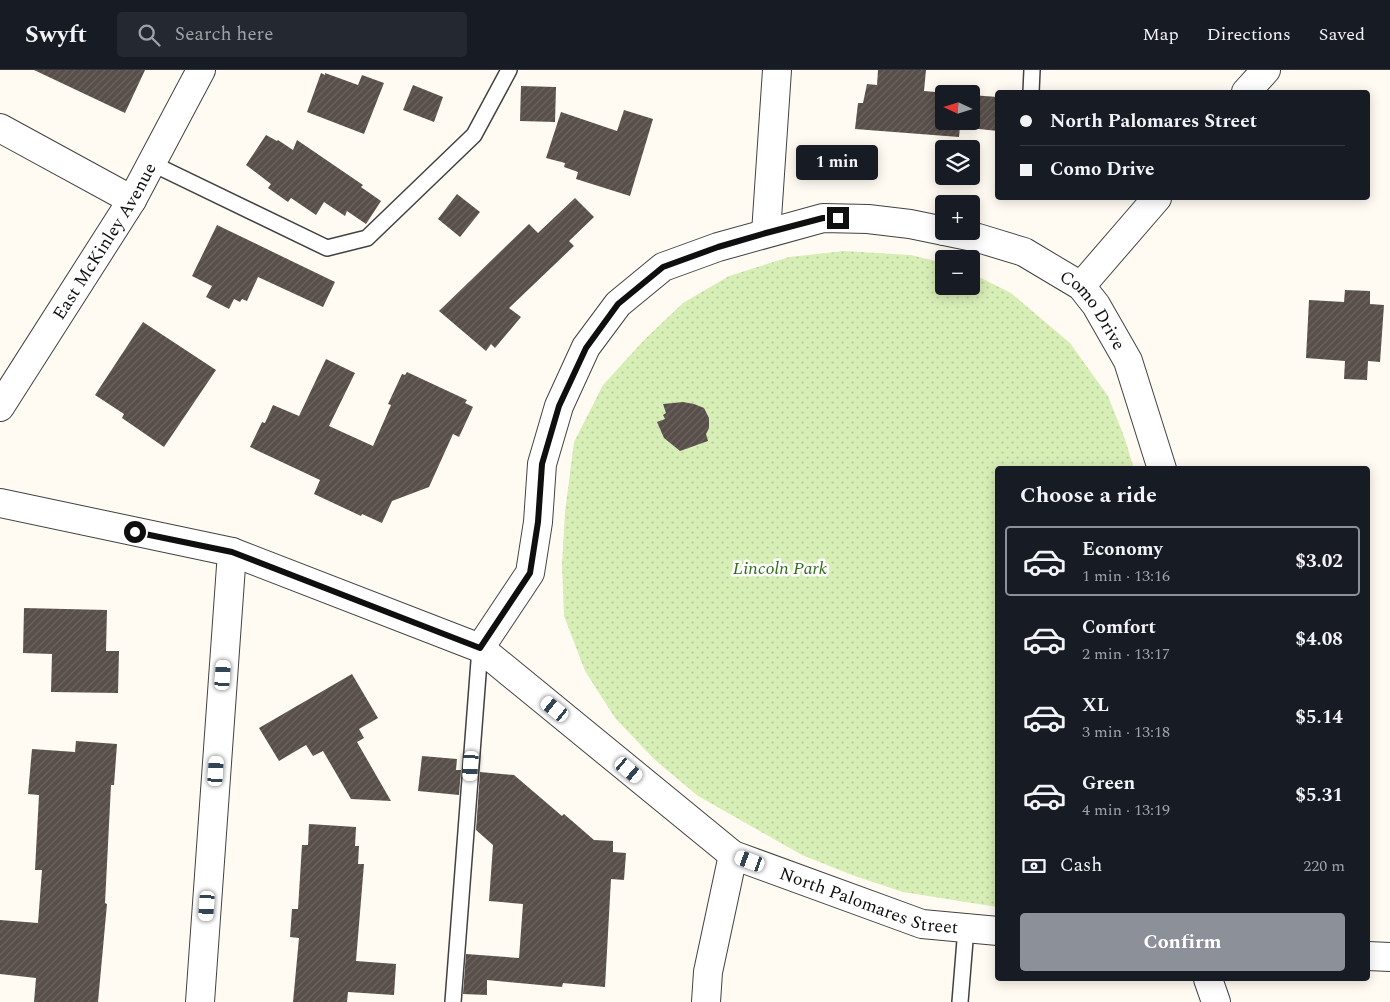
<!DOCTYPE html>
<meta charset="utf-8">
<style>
:root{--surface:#171b24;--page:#242831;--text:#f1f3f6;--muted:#9ea1a6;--line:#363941;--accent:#8c9099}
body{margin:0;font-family:Spectral,serif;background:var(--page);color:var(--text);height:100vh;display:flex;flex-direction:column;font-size:19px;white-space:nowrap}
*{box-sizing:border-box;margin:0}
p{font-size:16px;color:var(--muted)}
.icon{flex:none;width:28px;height:28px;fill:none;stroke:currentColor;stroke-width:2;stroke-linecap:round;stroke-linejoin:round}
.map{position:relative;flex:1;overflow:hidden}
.side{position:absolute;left:995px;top:396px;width:375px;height:515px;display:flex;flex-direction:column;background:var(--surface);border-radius:5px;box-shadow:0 2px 12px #0003}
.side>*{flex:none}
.banner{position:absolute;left:995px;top:20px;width:375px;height:110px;border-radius:5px;box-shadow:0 2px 12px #0003;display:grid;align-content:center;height:110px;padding:0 25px;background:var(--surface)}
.needle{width:32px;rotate:274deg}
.tools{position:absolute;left:935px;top:15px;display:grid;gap:10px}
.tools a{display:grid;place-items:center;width:45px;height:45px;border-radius:5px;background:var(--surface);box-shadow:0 2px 12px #0003;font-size:25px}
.end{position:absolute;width:22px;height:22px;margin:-11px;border:6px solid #0f0f0f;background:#fff;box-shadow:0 0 0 2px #fff}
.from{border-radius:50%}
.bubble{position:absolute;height:35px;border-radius:5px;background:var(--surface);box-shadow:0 2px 12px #0003;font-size:16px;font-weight:700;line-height:35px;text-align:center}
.car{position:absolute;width:15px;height:30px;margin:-15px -8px;border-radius:6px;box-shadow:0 0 4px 1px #0007;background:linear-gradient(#fff 24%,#345 0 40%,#fff 0 76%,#345 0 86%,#fff 0)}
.banner b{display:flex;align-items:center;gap:18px;height:48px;font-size:19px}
.banner b+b{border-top:1px solid var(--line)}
.banner i{width:12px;height:12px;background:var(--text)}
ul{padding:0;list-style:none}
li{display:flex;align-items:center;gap:15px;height:70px;margin:0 10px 8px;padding:0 15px;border:2px solid transparent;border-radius:5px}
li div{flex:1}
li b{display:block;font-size:19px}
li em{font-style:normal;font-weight:700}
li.current{border-color:var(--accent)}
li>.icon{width:45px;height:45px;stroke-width:1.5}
h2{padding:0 25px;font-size:22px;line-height:60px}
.pay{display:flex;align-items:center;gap:12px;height:55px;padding:0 25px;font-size:19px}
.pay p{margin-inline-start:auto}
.button{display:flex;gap:10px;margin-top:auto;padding:10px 25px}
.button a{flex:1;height:58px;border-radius:5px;background:var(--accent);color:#fff;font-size:20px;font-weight:700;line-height:58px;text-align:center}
header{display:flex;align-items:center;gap:30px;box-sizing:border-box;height:70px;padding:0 25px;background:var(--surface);border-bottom:1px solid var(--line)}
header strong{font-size:24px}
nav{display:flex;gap:28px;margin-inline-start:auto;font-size:18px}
.search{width:350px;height:45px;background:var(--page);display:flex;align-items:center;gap:12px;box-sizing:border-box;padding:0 18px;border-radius:5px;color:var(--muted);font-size:19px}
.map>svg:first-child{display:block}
.grass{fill:url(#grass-dots)}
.building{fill:url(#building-hatch)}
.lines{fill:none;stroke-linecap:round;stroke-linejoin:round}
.service-casing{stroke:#424242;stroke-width:18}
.minor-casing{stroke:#424242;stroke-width:30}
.service{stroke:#fff;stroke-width:15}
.minor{stroke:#fff;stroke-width:28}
.route{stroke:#0f0f0f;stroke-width:6}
.labels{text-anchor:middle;stroke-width:5;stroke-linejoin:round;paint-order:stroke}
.street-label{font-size:18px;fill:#0f0f0f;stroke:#fff}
.park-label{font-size:18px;font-style:italic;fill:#316e18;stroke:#fff}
</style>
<header>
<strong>Swyft</strong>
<div class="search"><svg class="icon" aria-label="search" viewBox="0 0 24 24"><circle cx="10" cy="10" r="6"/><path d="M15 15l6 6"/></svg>Search here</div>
<nav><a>Map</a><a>Directions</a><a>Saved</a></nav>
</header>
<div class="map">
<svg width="1390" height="932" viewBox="0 0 1390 932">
<defs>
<pattern id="grass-dots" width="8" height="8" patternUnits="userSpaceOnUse" patternTransform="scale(1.25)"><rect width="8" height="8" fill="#d8eeb7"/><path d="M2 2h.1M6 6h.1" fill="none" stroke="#b8cb9c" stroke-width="1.8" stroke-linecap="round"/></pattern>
<pattern id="building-hatch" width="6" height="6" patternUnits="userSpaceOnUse" patternTransform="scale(1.25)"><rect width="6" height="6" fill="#594f4a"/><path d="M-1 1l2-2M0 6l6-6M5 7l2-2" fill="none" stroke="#6c6460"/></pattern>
</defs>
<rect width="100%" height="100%" fill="#fffbf2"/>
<!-- grass -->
<path class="grass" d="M844,181L911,185L944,193V216H971V203L1011,223L1070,273L1108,326L1125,369L1134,399H998L997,837L903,822L852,805L802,785L698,726L655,690L615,648L585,601L564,546L562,495L565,442L574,372L603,315L645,269L683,233L729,206L789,187Z"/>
<!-- building -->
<g class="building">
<path d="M34,0H145L125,43Z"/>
<path d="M878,0H926L924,21L959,24H944V51H971V25L998,27V61L960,57L959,67L855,59L858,33H863L867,14L877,15Z"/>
<path d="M321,3L325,5V3L358,15L362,5L384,13L364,64L307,42Z"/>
<path d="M413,15L443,27L434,52L403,40Z"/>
<path d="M521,16L556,17L555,52L520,51Z"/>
<path d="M624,40L653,49L630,126L576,109L578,102L564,97L565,93L546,88L561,42L617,61Z"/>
<path d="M266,65L277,71L278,70L293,80L297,70L363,115L361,117L381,131L366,154L347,141L345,146L324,132L316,145L291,128L288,132L268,118L271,114L246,95Z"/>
<path d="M457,124L480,142L460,167L438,149Z"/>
<path d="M575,128L594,147L569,171L574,176L509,238L521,247L495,278L491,274L486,281L439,241L529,154L538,163Z"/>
<path d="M217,155L335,212L323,237L258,207L247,231L242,229L240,232L234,229L229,239L206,227L212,216L192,206Z"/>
<path d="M1345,220L1370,221V234L1384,235L1380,292L1368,291L1367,310L1344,309L1345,291L1306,288L1309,230L1344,232Z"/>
<path d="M143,252L216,300L164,377L122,348L124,344L95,325Z"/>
<path d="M326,289L355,303L329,356L373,376L391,335L388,334L402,304L405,305L407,302L467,330L465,333L473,337L459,367L453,364L429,417L392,431L382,453L362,444L361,446L314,424L320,410L250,377L262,352L265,353L273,335L299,346Z"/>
<path d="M683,332L694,334L704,338L709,348V358L706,364L708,371L680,381L664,368L657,352L665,349L663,345L666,343L663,334Z"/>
<path d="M24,538L107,540L106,581H119L118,623L51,622L52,584L23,583Z"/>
<path d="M352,604L378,648L359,659L364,668L357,672L391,731L351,729L323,681L313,686L306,675L279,691L259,658Z"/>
<path d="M76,671L117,674L114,715H111L105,833L107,834L98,932H34L36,908L0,904V850L38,853L42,800H35L39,725L28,724L32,679L75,682Z"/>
<path d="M422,686L457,689L456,700H461L459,725L418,721Z"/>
<path d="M480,702L514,705L562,746L564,744L594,770L613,771V782L626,783L624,810L611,809L605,917L563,913L562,917L487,910V925L463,924L466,884L519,888L523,834L489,831L493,775L476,760Z"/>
<path d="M309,754L356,757L355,776H359L358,794H364L356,891L396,894L394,925L348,922L347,932H293L299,868L290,867L292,839H298L302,775H308Z"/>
</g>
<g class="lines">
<!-- service casing -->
<g class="service-casing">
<g id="service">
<path d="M1031,22L1032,0"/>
<path d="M151,93L327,178L367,168L474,65L509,0"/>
<path d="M453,932L480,578"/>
<path d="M960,932L966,858"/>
</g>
</g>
<!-- minor casing -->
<g class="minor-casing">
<g id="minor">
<path d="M1246,22L1266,0"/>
<path d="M0,58L132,130"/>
<path id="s1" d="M944,161L978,168L1024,182L1081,216L1096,235L1128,291L1162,399"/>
<path d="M766,163L777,0"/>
<path d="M1081,216L1157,128"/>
<path id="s2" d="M0,337L132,130L201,0"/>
<path id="s3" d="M0,433L232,482L480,578L733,785L922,854L998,861"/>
<path d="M480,578L530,503L538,452L542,394L559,336L586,277L618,234L663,197L718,177L823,148L868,149L910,154L944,161"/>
<path d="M1368,886L1390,887"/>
<path d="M1208,909L1216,932"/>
<path d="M200,932L232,482"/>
<path d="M706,932L708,902L733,785"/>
</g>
</g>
<!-- service -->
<use href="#service" class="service"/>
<!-- minor -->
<use href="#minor" class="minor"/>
</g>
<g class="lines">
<!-- route -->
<path class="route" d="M135,462L232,482L480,578L530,503L538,452L542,394L559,336L586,278L618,234L663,197L718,177L766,163L823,148H838"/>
</g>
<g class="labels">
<!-- street labels -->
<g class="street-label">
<text dy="6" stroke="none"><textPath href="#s2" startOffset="196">East McKinley Avenue</textPath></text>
<text dy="6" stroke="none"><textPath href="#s1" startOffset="175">Como Drive</textPath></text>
<text dy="6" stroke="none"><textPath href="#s3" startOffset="974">North Palomares Street</textPath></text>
</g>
<!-- park labels -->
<g class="park-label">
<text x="780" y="504">Lincoln Park</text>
</g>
</g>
</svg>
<div class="tools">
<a><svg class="needle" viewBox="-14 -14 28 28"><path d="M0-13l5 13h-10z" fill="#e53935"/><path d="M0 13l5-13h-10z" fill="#9ea1a6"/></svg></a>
<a><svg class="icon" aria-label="layers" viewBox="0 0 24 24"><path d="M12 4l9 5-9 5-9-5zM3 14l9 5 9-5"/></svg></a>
<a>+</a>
<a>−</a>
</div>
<i class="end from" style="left:135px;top:462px"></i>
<i class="end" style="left:838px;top:148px"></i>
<div class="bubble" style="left:796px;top:75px;width:82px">1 min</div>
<i class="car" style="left:223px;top:605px;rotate:4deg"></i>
<i class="car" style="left:555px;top:639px;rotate:309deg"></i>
<i class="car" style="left:471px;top:696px;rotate:184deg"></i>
<i class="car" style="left:629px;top:700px;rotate:130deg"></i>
<i class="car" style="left:216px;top:701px;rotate:4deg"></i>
<i class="car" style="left:750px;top:791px;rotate:290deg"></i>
<i class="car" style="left:207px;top:836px;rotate:184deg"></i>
<div class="banner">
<b><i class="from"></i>North Palomares Street</b>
<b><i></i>Como Drive</b>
</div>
<section class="side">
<h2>Choose a ride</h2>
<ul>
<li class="current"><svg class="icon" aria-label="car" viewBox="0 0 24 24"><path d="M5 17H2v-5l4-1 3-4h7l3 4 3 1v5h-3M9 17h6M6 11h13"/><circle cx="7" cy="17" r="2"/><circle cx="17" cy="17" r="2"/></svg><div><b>Economy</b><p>1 min · 13:16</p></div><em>$3.02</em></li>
<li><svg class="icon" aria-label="car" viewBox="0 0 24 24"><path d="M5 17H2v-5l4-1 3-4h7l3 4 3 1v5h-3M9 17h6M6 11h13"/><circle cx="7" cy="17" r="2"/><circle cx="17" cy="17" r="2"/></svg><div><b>Comfort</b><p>2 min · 13:17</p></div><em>$4.08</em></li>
<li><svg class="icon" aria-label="car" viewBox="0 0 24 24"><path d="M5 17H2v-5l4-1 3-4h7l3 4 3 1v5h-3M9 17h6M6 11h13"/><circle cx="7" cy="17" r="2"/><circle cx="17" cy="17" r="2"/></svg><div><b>XL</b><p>3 min · 13:18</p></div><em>$5.14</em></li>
<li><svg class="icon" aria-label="car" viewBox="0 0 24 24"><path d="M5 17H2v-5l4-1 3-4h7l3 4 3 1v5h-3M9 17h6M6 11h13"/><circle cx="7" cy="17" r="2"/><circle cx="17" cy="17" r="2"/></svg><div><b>Green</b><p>4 min · 13:19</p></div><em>$5.31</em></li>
</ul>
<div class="pay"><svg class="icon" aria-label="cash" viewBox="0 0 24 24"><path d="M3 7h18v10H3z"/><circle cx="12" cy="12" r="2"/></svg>Cash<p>220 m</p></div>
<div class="button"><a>Confirm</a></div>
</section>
</div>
